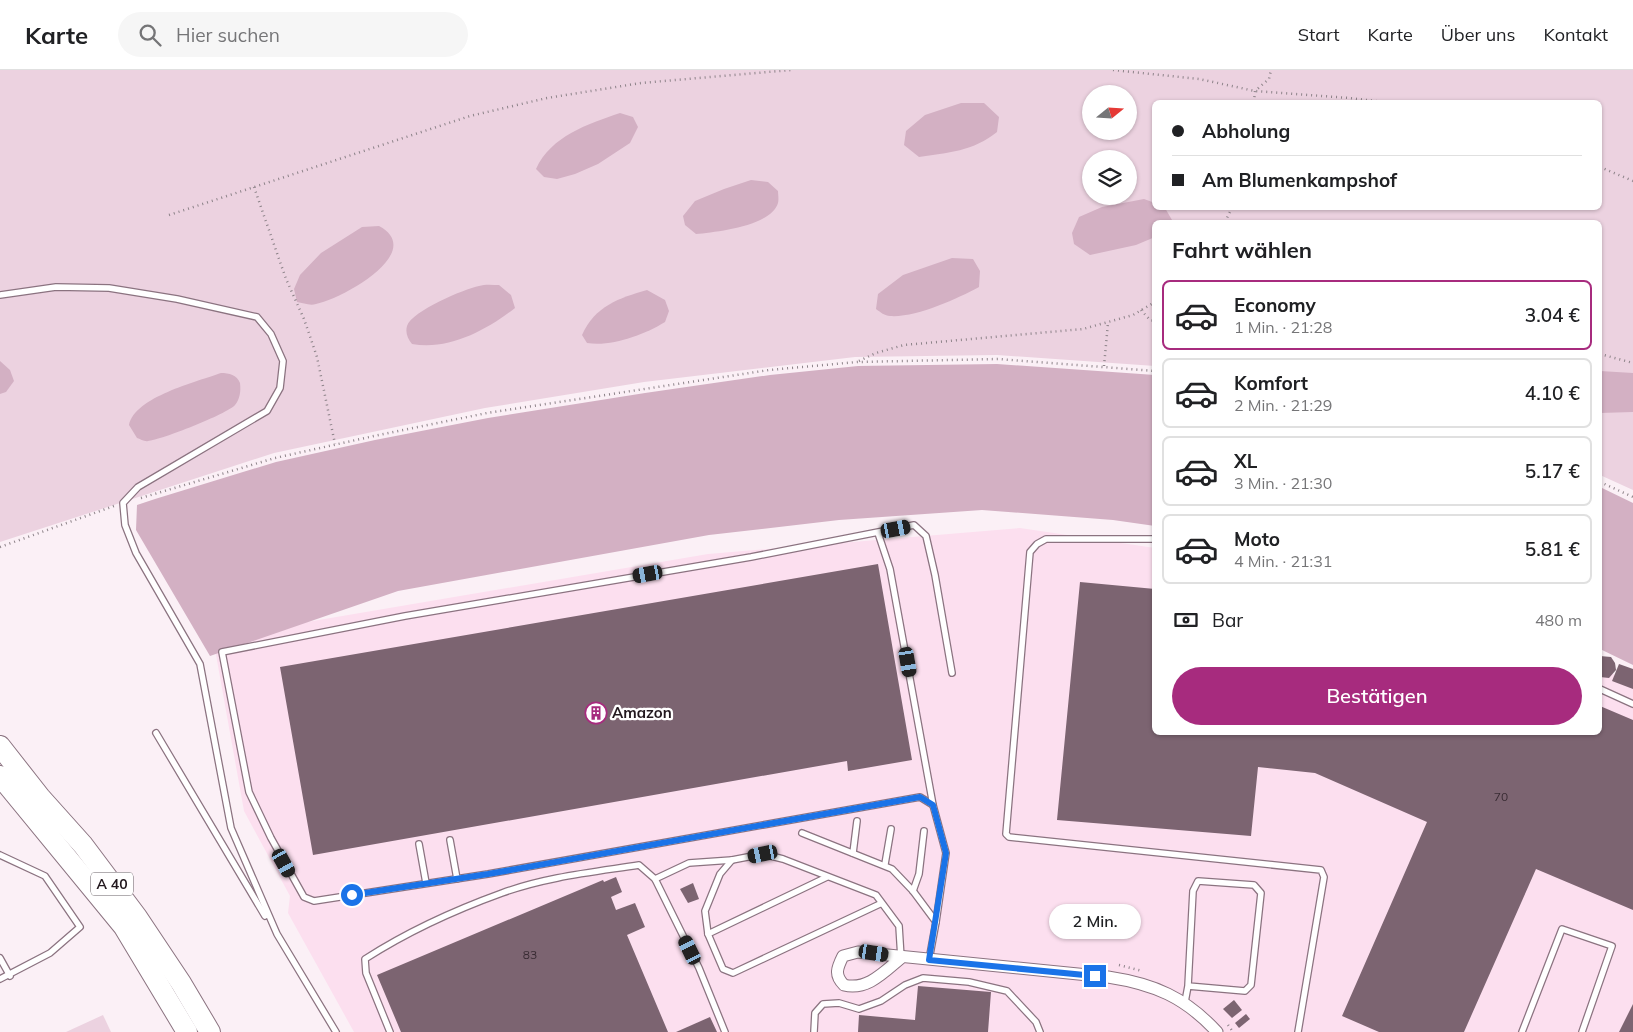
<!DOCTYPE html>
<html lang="de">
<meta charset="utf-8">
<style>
:root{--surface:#fff;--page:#f6f6f6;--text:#202124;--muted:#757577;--line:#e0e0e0;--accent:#a72b7e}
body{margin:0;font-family:Mulish,sans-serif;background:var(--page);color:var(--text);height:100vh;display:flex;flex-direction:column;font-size:19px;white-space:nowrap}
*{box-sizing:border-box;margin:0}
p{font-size:16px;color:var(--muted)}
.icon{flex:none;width:28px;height:28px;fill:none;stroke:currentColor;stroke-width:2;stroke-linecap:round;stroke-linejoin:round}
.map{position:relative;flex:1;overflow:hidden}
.panel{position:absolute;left:1152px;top:150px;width:450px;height:515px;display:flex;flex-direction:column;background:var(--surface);border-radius:8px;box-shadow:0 1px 4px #0004}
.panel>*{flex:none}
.guide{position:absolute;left:1152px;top:30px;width:450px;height:110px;border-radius:8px;box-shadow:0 1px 4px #0004;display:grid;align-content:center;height:110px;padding:0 20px;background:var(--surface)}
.needle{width:32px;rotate:72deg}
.fabs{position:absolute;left:1082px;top:15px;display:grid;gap:10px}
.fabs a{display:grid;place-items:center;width:55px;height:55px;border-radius:50%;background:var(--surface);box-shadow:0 1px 4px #0004;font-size:25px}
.end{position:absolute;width:22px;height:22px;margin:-11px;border:6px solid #1a73e8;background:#fff;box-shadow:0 0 0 2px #fff}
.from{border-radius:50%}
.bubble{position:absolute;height:35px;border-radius:18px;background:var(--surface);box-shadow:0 1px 4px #0004;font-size:16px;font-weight:600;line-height:35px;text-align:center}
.car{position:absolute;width:15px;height:30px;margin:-15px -8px;border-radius:6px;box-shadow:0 0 4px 1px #0007;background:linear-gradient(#222 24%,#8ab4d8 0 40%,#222 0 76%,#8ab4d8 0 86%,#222 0)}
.guide b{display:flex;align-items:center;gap:18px;height:48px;font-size:19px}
.guide b+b{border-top:1px solid var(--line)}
.guide i{width:12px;height:12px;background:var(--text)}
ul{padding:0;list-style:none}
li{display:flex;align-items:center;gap:15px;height:70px;margin:0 10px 8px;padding:0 10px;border:2px solid var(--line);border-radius:8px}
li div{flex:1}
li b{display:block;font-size:19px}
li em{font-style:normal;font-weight:600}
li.selected{border-color:var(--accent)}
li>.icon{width:45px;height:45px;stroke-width:1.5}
h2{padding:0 20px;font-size:22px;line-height:60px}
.pay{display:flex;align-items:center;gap:12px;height:55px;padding:0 20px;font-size:19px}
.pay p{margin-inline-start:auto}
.action{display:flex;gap:10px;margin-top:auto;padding:10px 20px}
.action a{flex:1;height:58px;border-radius:30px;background:var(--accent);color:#fff;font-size:20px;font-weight:600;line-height:58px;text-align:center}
header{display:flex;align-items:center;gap:30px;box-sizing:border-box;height:70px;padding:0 25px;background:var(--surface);border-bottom:1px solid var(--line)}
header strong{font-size:24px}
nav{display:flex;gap:28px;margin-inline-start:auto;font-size:18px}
.search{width:350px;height:45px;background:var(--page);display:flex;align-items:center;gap:12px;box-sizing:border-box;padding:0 18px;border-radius:28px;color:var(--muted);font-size:19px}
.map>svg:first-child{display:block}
.built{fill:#fcdfef}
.green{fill:#ecd2e0;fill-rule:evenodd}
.forest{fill:#d3b0c3}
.building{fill:#7c6471}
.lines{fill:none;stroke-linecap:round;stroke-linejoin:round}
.lane-casing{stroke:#8b7380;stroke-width:8}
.street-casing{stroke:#8b7380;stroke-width:13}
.highway-casing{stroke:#8b7380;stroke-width:22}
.path{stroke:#8d8389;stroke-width:2.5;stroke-dasharray:1 4;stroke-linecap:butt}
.lane{stroke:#fff;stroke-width:5.5}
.street{stroke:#fff;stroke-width:11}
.highway{stroke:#fff;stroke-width:20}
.route{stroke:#1a73e8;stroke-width:6}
.labels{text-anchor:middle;stroke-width:4.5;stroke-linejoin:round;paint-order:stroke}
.number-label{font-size:12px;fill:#382b33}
.shield{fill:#fff;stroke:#645d62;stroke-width:1}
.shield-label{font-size:14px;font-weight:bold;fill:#22181e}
.poi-label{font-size:15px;font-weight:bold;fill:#22181e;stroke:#fff;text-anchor:start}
</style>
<header>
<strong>Karte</strong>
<div class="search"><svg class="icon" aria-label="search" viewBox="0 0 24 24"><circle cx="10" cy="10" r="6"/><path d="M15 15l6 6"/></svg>Hier suchen</div>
<nav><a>Start</a><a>Karte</a><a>Über uns</a><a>Kontakt</a></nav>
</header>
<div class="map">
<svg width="1633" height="962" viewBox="0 0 1633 962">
<rect width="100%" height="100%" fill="#fbf0f6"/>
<!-- built -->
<path class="built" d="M1020,458L1155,478V662H1600V599L1633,612V962H354L288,843L290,826L244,741L213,568L708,484Z"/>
<!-- green -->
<g class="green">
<path d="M0,0H1633V420L1600,405V152H1155V296L997,285L855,287L644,312L485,338L274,383L0,472ZM1091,24H1129V61H1091ZM1155,32H1600V138H1155ZM1091,89H1129V126H1091Z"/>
<path d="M103,945L111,962H66Z"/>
</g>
<!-- forest -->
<g class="forest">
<path d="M961,33H984L999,47L997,62C974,81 947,83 919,87L904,75L906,61L925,45Z"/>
<path d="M620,43L633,47L638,57L630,73L598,94L575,104L557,109L544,107L536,99C551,66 588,54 620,43Z"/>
<path d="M751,110L768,112L778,121C778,124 779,129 778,133C771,156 717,162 696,164L685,155L683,146L695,131L724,119Z"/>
<path d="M1144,129L1155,133V138H1165L1172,150L1171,152H1155V167L1136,175L1090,185L1074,174L1072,163L1079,147L1102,137Z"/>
<path d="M379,156C427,182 342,229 316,234C310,236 303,233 297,232L294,219L300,205L321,183L362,157Z"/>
<path d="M952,188L973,189L980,201L979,217C957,229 915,248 890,246C885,246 880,242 876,239L878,224L903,205Z"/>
<path d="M499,215L511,225L515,238C487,260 448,281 412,274C408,269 405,263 407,256C412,241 464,219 479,216C485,214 493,215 499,215Z"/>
<path d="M647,220L665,230L669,241L665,252C644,265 611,277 587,273L582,265C595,236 619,228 647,220Z"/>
<path d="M0,291L10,300L14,311L6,322L0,324Z"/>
<path d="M997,294L1155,305V456L1113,450L982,440L839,450L709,465L398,521L210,586L136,460L137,435L155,429L276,392L375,370L488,348L645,323L770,305L858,296Z"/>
<path d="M1600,301L1633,303V342L1600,343Z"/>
<path d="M221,303C229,303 237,305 240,313C241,321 240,329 235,335C227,344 161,370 148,371C145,372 140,369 137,368L129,355C135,327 196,312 221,303Z"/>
<path d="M1600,417L1633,433V595L1600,579Z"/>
</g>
<!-- building -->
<g class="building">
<path d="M878,494L912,690L848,701L847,691L313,785L280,597Z"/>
<path d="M1080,512L1155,519V662H1600V636L1633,650V840L1536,799L1464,962H1379L1342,946L1427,752L1315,703L1258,697L1251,766L1057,750Z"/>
<path d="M1600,586L1611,587L1615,593L1616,600L1609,608L1600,607Z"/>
<path d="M1619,594L1633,599V619L1612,611Z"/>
<path d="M616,807L622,822L611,827L616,840L635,833L645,857L627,865L668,962H401L377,905L603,810L604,812Z"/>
<path d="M693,813L699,829L688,833L680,819Z"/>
<path d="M918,916L991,922L988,962H858L859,945L915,950Z"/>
<path d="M1234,930L1242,940L1232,948L1223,939Z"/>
<path d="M1633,934V962H1619Z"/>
<path d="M1246,944L1250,949L1239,958L1235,953Z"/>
<path d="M710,947L717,962H676Z"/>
</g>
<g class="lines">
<!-- lane casing -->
<g class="lane-casing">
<g id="lane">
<path d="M0,225L56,217L109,218L177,229L257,247L271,264L283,291L280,318L267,341L138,417L123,433L125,455L136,483L200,594L231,758L277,864L336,962"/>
<path d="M878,463L890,499L933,735"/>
<path d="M1155,469H1046L1037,474L1030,482L1006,764L1009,767L1321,800L1324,807L1298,962"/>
<path d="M1600,619L1633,634"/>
<path d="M156,663L265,846"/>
<path d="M802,763L892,799L913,821L936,852L929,890"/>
<path d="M450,770L457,809"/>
<path d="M419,774L426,813"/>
<path d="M853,783L857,751"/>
<path d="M0,785L45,806L80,857L50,883L0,909"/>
<path d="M885,794L891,759"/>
<path d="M655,809L689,793L732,790"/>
<path d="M913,821L919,804L924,761"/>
<path d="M882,833L733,903L723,899L708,864L705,841L720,804L732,790L763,784L783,789L876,825L899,856L901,888"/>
<path d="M936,852L946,783L933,735L920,727L488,804L314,831L304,827L271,768L249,722L222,582L405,546L751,487L914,455L926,466L935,505L952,603"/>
<path d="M708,864L827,807"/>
<path d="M0,888L10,906"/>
<path d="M1185,932L1188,916L1193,821L1198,811L1254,815L1261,823L1251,915L1245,921L1188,916"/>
<path d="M390,962L366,903L365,889C407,862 455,840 502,823C545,807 594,802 639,795L655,809L699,898L725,962"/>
<path d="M814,962L815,943L823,934L839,933L859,939L881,931L905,915L923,908L969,912L1007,921L1036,952L1040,962"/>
<path d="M1522,962L1562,859L1612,876L1582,962"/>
</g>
</g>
<!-- street casing -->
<g class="street-casing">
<path id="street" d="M901,888C884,902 867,921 844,915C834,905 837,898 843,886L858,882L1108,907C1154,914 1185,927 1217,962"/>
</g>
<!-- highway casing -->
<g class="highway-casing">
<g id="highway">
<path d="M0,676L40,727L83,775L137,847L181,913L210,962"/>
<path d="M0,706L124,857L187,962"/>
</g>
</g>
<!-- path -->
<g class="path">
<path d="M1113,0L1199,9L1255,21L1349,28L1384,32"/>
<path d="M1254,32L1255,21L1269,9L1271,0"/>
<path d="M1600,97L1633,111"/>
<path d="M254,117L286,209L304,249L317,287L335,374"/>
<path d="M169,145L470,46L547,28L641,13L791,0"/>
<path d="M1225,152L1232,138"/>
<path d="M1141,240L1150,250L1155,251"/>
<path d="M1600,284L1633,293"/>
<path d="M859,291L876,283L904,275L1083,259L1133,245L1155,232"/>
<path d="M1104,296L1108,253"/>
<path d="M1600,412L1633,427"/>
<path d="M141,428L275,388L374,366L487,343L769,300L857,292L998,289L1155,301"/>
<path d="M0,477L114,436"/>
<path d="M1119,895L1142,901"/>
<path d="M1228,955L1233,962"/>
</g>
<!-- lane -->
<use href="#lane" class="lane"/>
<!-- street -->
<use href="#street" class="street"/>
<!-- highway -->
<use href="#highway" class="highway"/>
</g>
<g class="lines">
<!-- route -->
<path class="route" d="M352,825L488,804L920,727L933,735L946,783L929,890L1095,906"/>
</g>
<!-- icons -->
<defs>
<g id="building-ring" transform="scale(1.125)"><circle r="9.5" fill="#fff" stroke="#a72b7e" stroke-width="1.5"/><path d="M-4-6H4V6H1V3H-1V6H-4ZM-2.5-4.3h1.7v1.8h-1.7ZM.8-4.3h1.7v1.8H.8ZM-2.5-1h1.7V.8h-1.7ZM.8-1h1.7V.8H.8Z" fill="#a72b7e"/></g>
</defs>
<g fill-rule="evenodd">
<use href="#building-ring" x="596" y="643"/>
</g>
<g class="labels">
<!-- number labels -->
<g class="number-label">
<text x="1501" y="731">70</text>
<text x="530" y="889">83</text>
</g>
<!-- shield labels -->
<rect class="shield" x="91" y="802.5" width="42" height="23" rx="4"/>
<g class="shield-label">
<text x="112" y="819">A 40</text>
</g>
<!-- poi labels -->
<g class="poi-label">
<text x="612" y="648">Amazon</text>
</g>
</g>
</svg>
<div class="fabs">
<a><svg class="needle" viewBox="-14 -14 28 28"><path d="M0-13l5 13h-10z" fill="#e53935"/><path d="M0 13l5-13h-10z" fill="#757577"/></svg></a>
<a><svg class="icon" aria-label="layers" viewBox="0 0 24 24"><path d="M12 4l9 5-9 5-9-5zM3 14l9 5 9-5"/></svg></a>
</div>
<i class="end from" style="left:352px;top:825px"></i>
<i class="end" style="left:1095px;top:906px"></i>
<div class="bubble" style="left:1049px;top:834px;width:92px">2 Min.</div>
<i class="car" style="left:896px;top:459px;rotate:79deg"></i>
<i class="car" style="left:648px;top:504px;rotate:260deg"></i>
<i class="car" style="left:908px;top:592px;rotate:170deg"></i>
<i class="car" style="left:763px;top:784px;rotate:258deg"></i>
<i class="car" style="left:284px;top:793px;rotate:151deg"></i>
<i class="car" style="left:690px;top:880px;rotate:334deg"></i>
<i class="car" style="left:874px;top:883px;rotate:99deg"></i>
<div class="guide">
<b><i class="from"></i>Abholung</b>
<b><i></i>Am Blumenkampshof</b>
</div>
<section class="panel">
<h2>Fahrt wählen</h2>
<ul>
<li class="selected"><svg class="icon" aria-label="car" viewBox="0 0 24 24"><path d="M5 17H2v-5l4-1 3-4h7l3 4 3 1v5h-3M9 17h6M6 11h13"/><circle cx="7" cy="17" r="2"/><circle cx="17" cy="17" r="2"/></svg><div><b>Economy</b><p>1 Min. · 21:28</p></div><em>3.04 €</em></li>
<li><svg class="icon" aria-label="car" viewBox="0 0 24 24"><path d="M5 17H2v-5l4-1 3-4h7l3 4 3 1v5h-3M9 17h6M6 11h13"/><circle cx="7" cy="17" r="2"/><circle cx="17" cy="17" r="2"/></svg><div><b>Komfort</b><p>2 Min. · 21:29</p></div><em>4.10 €</em></li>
<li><svg class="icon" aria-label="car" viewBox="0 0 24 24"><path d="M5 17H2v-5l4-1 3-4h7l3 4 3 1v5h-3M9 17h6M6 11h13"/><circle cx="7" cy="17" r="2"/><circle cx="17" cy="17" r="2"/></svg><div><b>XL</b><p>3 Min. · 21:30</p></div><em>5.17 €</em></li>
<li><svg class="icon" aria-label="car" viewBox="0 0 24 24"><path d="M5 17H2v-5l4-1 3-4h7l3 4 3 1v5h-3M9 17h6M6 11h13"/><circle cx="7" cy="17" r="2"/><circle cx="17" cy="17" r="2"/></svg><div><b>Moto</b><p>4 Min. · 21:31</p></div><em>5.81 €</em></li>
</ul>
<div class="pay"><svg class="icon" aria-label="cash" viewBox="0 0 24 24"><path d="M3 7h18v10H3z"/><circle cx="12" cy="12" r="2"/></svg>Bar<p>480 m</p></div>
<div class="action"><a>Bestätigen</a></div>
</section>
</div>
